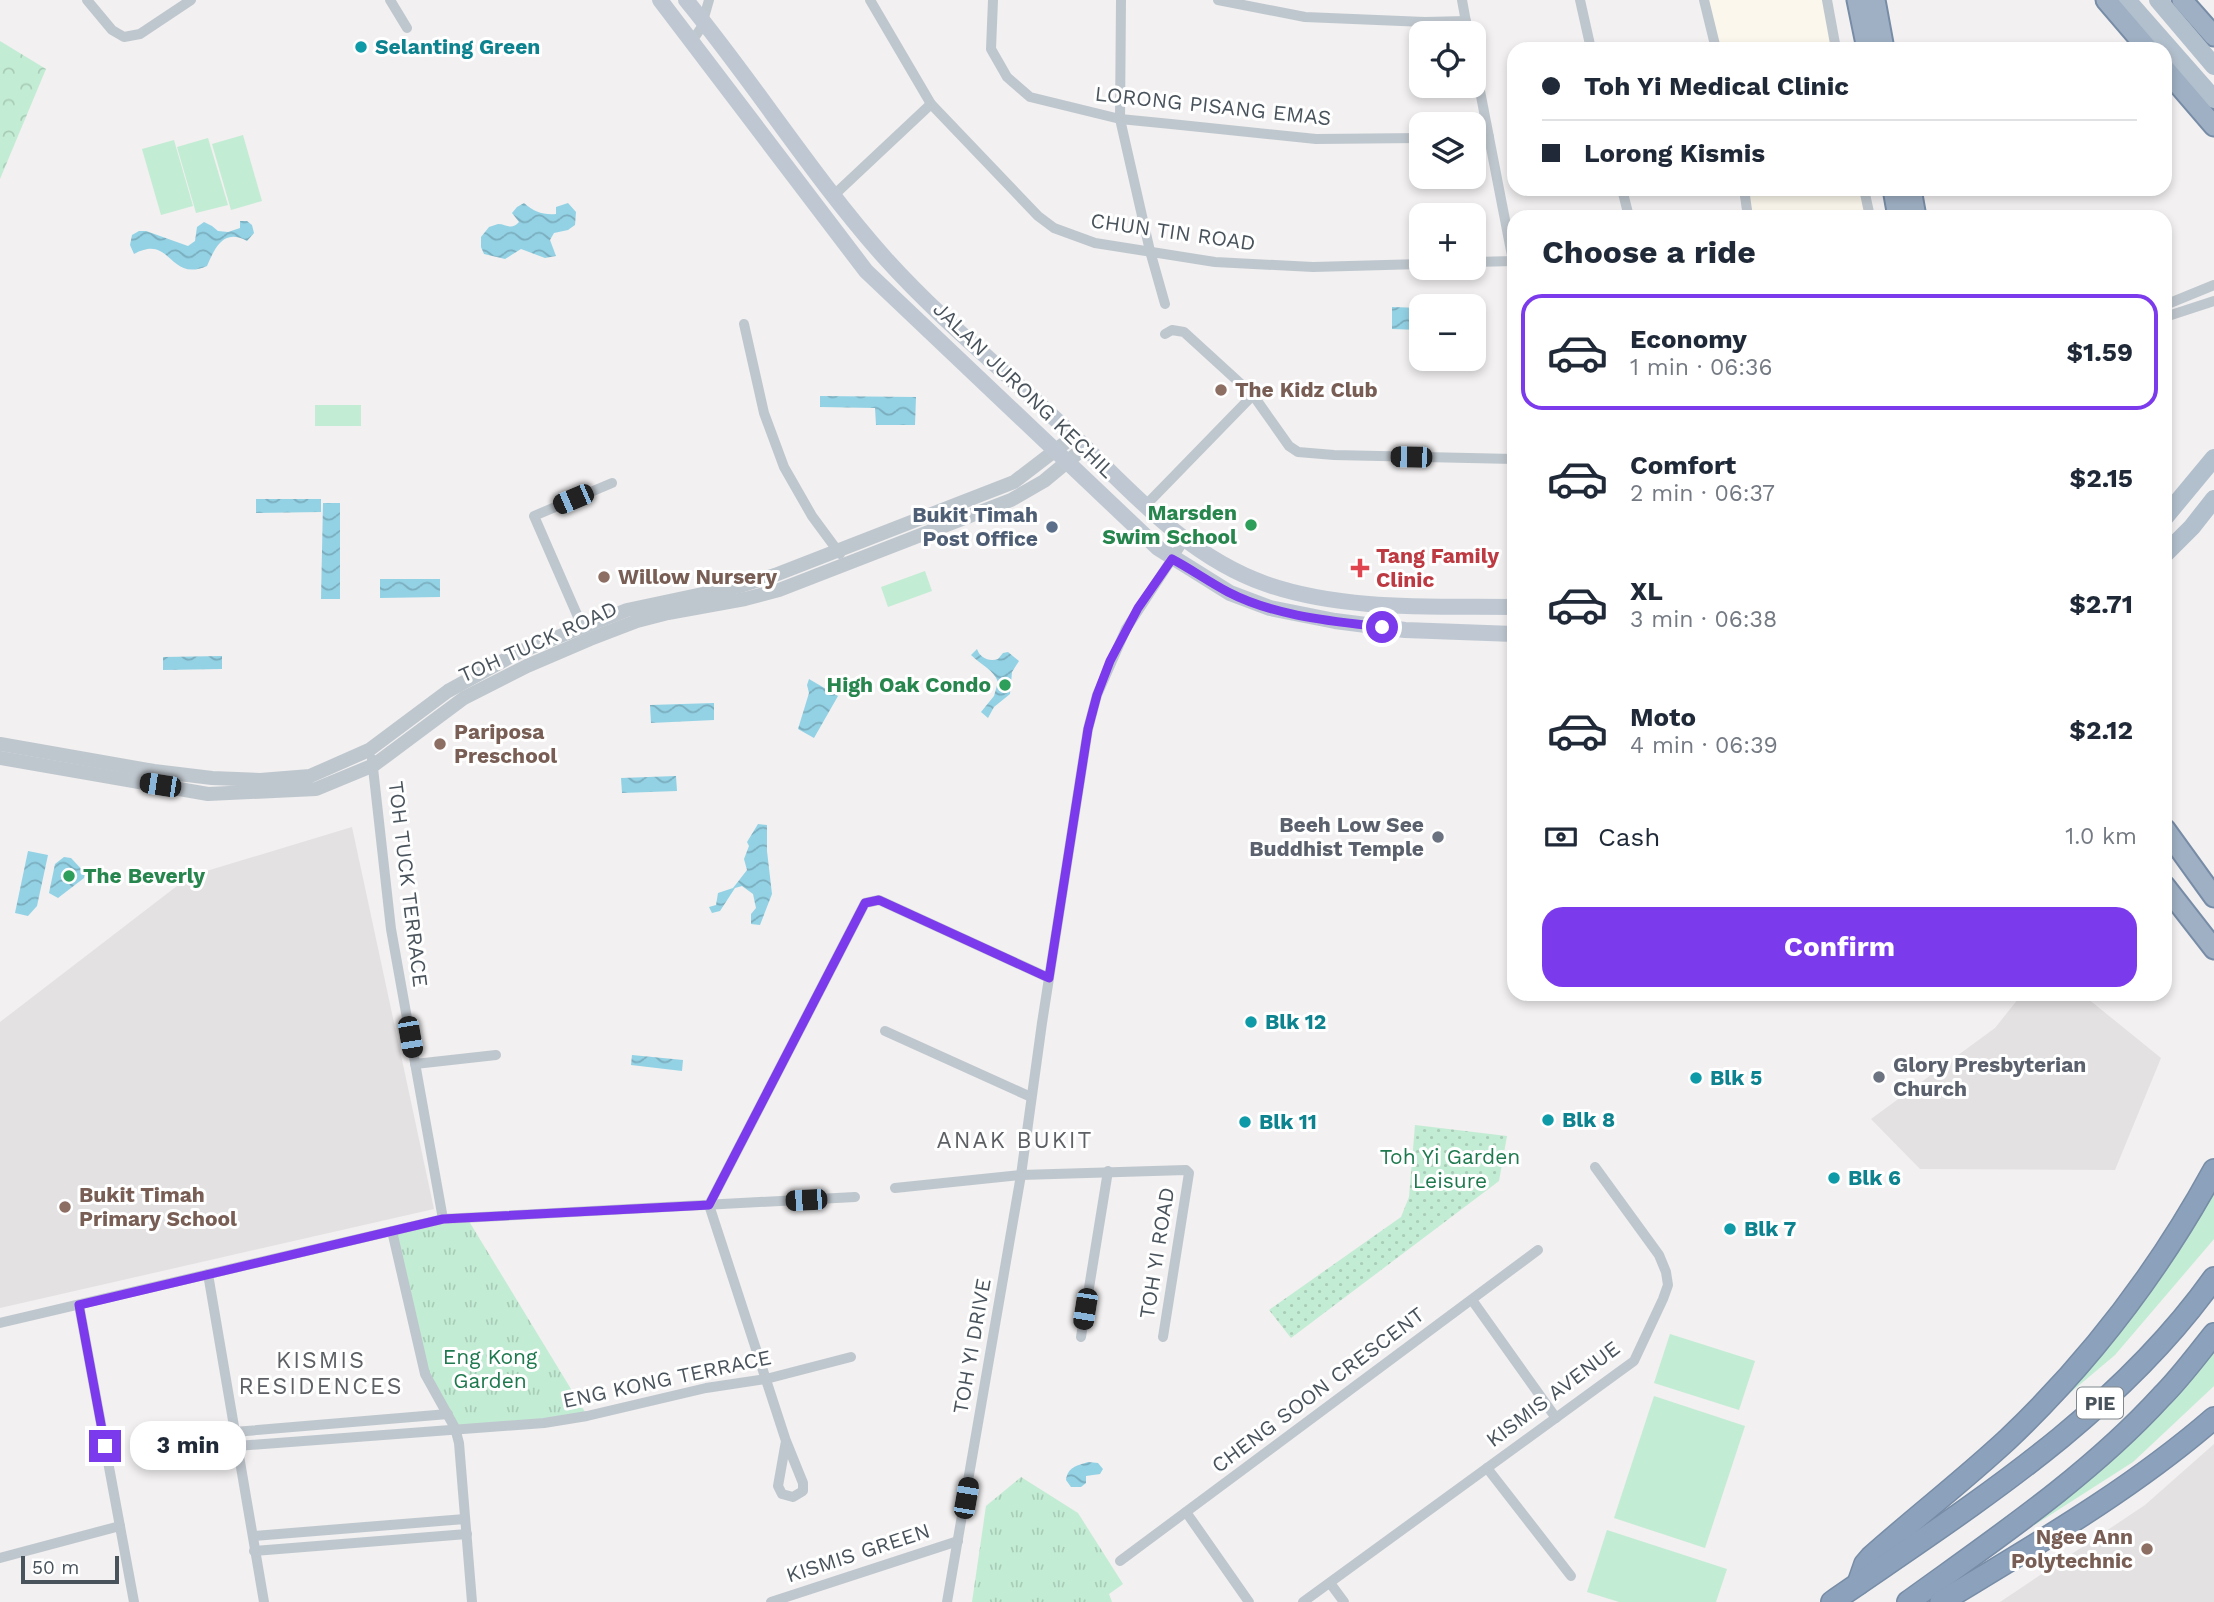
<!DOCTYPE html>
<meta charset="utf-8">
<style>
:root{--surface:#fff;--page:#f2f2f3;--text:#1f2937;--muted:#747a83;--line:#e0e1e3;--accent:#7c3aed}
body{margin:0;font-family:"Work Sans",sans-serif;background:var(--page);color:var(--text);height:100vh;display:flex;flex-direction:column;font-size:26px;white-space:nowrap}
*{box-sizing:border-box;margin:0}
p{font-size:23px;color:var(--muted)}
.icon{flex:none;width:38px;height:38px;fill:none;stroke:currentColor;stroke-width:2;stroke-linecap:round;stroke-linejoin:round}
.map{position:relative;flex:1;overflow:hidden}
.drawer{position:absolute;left:1507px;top:210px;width:665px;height:791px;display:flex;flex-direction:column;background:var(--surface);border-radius:21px;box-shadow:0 4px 10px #0003}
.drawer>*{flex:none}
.guide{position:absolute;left:1507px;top:42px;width:665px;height:154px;border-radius:21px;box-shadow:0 4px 10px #0003;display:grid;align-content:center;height:154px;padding:0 35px;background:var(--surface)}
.buttons{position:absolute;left:1409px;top:21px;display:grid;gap:14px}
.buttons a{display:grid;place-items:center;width:77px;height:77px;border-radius:14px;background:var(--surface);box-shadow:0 4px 10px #0003;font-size:35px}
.scale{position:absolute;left:21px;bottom:18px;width:98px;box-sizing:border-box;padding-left:7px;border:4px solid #49535c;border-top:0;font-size:19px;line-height:24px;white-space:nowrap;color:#49535c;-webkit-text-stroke:5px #fff;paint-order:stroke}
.end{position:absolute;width:32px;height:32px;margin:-16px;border:9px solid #7c3aed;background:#fff;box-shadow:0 0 0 4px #fff}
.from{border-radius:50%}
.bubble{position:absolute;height:49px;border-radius:21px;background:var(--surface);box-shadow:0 4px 10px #0003;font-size:23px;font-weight:700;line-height:49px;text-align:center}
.car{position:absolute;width:21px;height:42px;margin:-21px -10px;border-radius:9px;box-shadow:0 0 5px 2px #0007;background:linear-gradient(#222 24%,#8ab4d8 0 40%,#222 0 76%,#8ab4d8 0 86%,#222 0)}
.guide b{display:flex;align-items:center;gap:24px;height:66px;font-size:26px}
.guide b+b{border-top:2px solid var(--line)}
.guide i{width:18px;height:18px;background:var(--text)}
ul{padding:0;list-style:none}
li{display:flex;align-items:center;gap:21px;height:116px;margin:0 14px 10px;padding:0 21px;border:4px solid transparent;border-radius:21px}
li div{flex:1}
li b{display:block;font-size:26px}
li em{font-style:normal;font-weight:700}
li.active{border-color:var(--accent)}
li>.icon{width:63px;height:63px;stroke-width:1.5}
h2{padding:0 35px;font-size:32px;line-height:84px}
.pay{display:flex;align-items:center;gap:18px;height:77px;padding:0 35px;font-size:26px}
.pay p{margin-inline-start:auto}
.action{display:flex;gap:14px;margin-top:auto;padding:14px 35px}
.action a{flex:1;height:80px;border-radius:21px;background:var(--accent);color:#fff;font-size:28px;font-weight:700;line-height:80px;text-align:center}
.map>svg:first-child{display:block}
.commercial{fill:#fbf7ec}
.education{fill:#e3e1e1}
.grass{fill:#c3ecd4}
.forest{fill:url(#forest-crowns)}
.park{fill:url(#park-tufts)}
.garden{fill:url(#garden-dots)}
.water{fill:url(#water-waves)}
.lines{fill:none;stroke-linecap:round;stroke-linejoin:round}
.trunk-casing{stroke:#778ca6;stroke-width:23}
.motorway-casing{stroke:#778ca6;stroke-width:24}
.minor{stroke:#bfc7ce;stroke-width:10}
.tertiary{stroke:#bfc7ce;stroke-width:14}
.secondary{stroke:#bfc8d2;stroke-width:16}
.primary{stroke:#b2bfcc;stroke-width:18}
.trunk{stroke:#9fb0c4;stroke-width:19}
.motorway{stroke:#8ca1bb;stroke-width:21}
.route{stroke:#7c3aed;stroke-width:9}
.culture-dot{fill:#0f9aa8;stroke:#fff;stroke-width:2.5}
.education-dot{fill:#8d6e63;stroke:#fff;stroke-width:2.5}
.leisure-dot{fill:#2e9e5b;stroke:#fff;stroke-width:2.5}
.service-dot{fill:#5c6f8a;stroke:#fff;stroke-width:2.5}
.health-dot{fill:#e0444e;stroke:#fff;stroke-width:2.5}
.worship-dot{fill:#6b7280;stroke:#fff;stroke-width:2.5}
.labels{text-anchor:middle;stroke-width:6;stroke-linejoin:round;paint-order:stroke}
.shield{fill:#fff;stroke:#80878d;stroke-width:2}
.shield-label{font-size:19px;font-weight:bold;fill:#49535c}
.culture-label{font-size:21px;font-weight:bold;fill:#0d838f;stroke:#fff;text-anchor:start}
.street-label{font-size:21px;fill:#49535c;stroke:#fff}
.education-label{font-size:21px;font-weight:bold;fill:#785e54;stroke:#fff;text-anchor:start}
.leisure-label{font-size:21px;font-weight:bold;fill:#27864d;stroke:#fff;text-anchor:end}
.service-label{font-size:21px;font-weight:bold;fill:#4e5e75;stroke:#fff;text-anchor:end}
.health-label{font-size:21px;font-weight:bold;fill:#be3a42;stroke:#fff;text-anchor:start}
.worship-label{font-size:21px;font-weight:bold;fill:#5b616d;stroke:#fff;text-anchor:end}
.park-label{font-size:21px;fill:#1f794f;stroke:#fff}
.neighbourhood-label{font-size:23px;letter-spacing:2px;fill:#5d6064;stroke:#fff}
</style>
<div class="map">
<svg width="2214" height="1602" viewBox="0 0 2214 1602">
<defs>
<pattern id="forest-crowns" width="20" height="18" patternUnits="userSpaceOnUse" patternTransform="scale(1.75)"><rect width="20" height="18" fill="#c3ecd4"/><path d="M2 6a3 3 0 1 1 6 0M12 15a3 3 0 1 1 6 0" fill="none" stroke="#a9ccb8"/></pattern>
<pattern id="park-tufts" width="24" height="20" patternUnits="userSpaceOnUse" patternTransform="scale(1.75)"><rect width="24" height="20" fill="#c3ecd4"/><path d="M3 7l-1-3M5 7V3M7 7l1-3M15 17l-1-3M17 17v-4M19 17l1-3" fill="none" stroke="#a9ccb8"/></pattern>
<pattern id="garden-dots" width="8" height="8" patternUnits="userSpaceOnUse" patternTransform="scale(1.75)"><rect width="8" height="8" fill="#c3ecd4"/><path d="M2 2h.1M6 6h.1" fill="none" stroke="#a9ccb8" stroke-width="1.8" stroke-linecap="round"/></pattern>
<pattern id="water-waves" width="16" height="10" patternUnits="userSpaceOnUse" patternTransform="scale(1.75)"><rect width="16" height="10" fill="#93d2e5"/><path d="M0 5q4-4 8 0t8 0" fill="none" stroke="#7aadbd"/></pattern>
</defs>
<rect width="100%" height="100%" fill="#f2f0f0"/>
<!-- commercial -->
<g class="commercial">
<path d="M1705,0H1823L1833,49H1714Z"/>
<path d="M1739,189H1861L1866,217H1744Z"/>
</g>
<!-- education -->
<g class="education">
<path d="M352,827L434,1209L0,1308V1022L190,876Z"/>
<path d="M2022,994H2082L2161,1058L2115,1170L1920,1169L1871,1119L1995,1028Z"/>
<path d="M2214,1444V1602H2000L2145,1505Z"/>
</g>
<!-- grass -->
<g class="grass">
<path d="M243,135L262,201L231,210L212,144Z"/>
<path d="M208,138L228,205L196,213L177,147Z"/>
<path d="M174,140L193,206L161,215L142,149Z"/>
<rect x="315" y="405" width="46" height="21"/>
<path d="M925,571L932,591L888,607L881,587Z"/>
<path d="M2214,1185V1239L2115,1355L2025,1431L2103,1350L2194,1225Z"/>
<path d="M2214,1333V1386L2133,1462L2033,1526Z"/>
<path d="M1670,1334L1755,1361L1739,1410L1654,1383Z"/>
<path d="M1654,1396L1745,1426L1705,1548L1614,1518Z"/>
<path d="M1607,1530L1727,1569L1716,1602H1619L1587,1592Z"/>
</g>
<!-- forest -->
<path class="forest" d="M0,41L46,69L0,179Z"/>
<!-- park -->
<g class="park">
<path d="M467,1218L588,1417L456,1429L427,1378L393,1231Z"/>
<path d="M1021,1477L1078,1513L1123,1584L1109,1594L1112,1602H972L986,1506Z"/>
</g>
<!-- garden -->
<path class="garden" d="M1415,1125L1507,1136L1499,1181L1291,1338L1269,1310L1401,1217L1409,1197Z"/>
<!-- water -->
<g class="water">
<path d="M524,203C534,212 543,215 556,214V207L568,203L576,212L575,225L568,230L554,233L550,240L556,256L545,258L521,249L505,259L484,254L481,247V237L489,227L498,224C507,224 511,231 519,222L512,213L517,207Z"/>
<path d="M240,221H247L252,225L254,233L247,241C224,228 215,247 207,266C168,283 172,233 134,254L130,245L132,235L139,231H146L188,246L195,241L197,227L204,222L212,226L218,231L228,232L240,228Z"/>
<path d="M1392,307L1421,308V330L1392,329Z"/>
<path d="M820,396L916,397L915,425H876L875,408L820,407Z"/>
<path d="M256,499H321V512L256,513Z"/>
<path d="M323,503H340V599H321Z"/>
<path d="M380,579H440V597L380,598Z"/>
<path d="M977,649C980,658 989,662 998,659L1003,653L1008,652L1019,661L1012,672L1010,694L994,707L988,718L981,712L994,696L998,682C994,670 981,665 971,655Z"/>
<path d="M222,656V669L163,670V657Z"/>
<path d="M809,679L838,696L814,738L798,729L809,693L807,685Z"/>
<path d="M714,703V720L651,723L650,705Z"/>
<path d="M676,776L677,791L622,793L621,778Z"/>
<path d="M758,824L767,825V851L772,894L760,925L751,924V914L756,908L753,894L742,886L735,888L720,911L712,913L709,907L716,905L718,893L733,888L747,870L744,859L749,846L747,842Z"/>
<path d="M28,851L48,855L37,906L28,916L15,913Z"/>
<path d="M64,857L71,858L85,873L84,878L58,898L49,893L55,864Z"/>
<path d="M632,1055L683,1060L682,1071L631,1065Z"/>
<path d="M1088,1462L1098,1463L1103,1469L1100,1474L1086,1476V1483L1081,1487H1071L1066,1480C1068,1467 1076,1466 1088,1462Z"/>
</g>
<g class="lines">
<!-- trunk casing -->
<g class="trunk-casing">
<g id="trunk">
<path d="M1857,0L1867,49"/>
<path d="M1875,0L1884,49"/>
<path d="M2106,0L2148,49"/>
<path d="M2182,0L2214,36"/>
<path d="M2165,69L2214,126"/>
<path d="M1893,189L1898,217"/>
<path d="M1911,189L1916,217"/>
<path d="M2165,829L2214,897"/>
<path d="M2165,886L2214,949"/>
</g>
</g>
<!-- motorway casing -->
<g class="motorway-casing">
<g id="motorway">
<path d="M1858,1584L1865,1564L1871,1557C1916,1517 1964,1480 2008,1439C2090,1361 2160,1269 2214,1170"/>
<path d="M1832,1602C1969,1507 2116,1416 2214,1278"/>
<path d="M1908,1602C1995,1539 2089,1476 2162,1396C2181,1377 2197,1355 2214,1334"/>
<path d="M1941,1602C2035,1545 2131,1490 2214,1418"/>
</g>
</g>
<!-- minor -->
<g class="minor">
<path d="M87,0L112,30L124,37L140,34L191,0"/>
<path d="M390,0L407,28"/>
<path d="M870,0L931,104L1038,216L1054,228L1095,243L1215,262L1313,267L1421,264"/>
<path d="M993,0L991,49L1007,77L1030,97L1120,119L1171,124L1316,139L1421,138"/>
<path d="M1121,0L1120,119L1150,251L1165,304"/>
<path d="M1218,0L1305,17L1425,22L1466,21"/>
<path d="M1462,0L1468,33"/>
<path d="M1580,0L1591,49"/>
<path d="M1704,0L1716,49"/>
<path d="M1827,0L1836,49"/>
<path d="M692,41L701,28L709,0"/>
<path d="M1474,60L1513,261"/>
<path d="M1474,137H1489"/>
<path d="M1622,189L1629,217"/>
<path d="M1744,189L1748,217"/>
<path d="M1864,189L1870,217"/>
<path d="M833,196L931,104"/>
<path d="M1474,262L1514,261"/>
<path d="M2165,305L2214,285"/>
<path d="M2165,317L2214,301"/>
<path d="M744,324L764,413L784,467L812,516L840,554"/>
<path d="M1165,334L1172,330L1184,332L1253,395L1289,446L1298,452L1334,455L1514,459"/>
<path d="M1144,507L1253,395"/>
<path d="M582,626L534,516L612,483"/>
<path d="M372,759L391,929L443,1219"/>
<path d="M885,1031L1031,1097"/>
<path d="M415,1064L496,1055"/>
<path d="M895,1188L1021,1175L1186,1170L1189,1173L1163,1337"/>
<path d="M709,1205L865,903L879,900L1049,978"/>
<path d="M709,1205L786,1441L803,1483V1491L793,1497L782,1494L778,1486L786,1441"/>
<path d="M392,1231L425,1374L455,1428L459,1443L472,1602"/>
<path d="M208,1274L264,1602"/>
<path d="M1472,1300L1556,1418"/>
<path d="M79,1305L134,1602"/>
<path d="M0,1323L443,1219L855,1197"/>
<path d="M1081,1337L1108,1171"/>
<path d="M234,1432L448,1414"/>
<path d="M237,1446L544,1423L587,1416L706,1388L766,1379L851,1357"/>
<path d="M1487,1468L1571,1576"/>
<path d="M1186,1512L1249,1602"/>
<path d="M253,1536L465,1519"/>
<path d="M254,1551L467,1534"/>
<path d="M0,1558L120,1526"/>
<path d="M1120,1561L1538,1250"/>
<path d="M1330,1583L1344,1602"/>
<path d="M771,1602L958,1541"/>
<path d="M947,1602L1021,1175L1042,1023L1088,729L1097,695L1126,629L1185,539"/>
<path d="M1303,1602L1634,1361L1663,1299L1668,1285L1666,1272L1659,1255L1595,1167"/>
</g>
<!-- tertiary -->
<g class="tertiary">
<path d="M0,744L154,771L212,778L260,780L310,776L369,750L448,691L519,652L627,610L740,586L775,575L1014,482L1074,436"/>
<path d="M0,758L208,794L316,789L374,765L464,698L527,666L590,639L637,621L668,613L745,599L779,590L1011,500L1044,481L1085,447"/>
</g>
<!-- secondary -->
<g class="secondary">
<path d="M660,0L866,271L1158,548L1230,593L1270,608L1335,621L1405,630L1514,634"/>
<path d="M686,0C755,84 813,177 885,258C947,327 1020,383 1086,448C1140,501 1192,558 1266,584C1344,611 1432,606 1514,607"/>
</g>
<!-- primary -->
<g class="primary">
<path d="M2127,0L2214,99"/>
<path d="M2158,0L2214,66"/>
<path d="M2165,517L2214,458"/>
<path d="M2165,554L2192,527L2214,499"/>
</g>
<!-- trunk -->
<use href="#trunk" class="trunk"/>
<!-- motorway -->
<use href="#motorway" class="motorway"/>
</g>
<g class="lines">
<!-- route -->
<path class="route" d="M105,1446L79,1305L443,1219L709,1205L865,903L879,900L1049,978L1088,729L1097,695L1110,661L1138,608L1172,559C1191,569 1209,582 1228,592C1274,616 1331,621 1382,627"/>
</g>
<!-- markers -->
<g class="culture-dot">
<circle cx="361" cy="47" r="7"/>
<circle cx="1251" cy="1022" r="7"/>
<circle cx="1696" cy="1078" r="7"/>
<circle cx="1548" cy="1120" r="7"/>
<circle cx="1245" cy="1122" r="7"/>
<circle cx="1834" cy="1178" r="7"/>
<circle cx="1730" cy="1229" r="7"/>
</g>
<g class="education-dot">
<circle cx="1221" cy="390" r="7"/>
<circle cx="604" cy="577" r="7"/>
<circle cx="440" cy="744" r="7"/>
<circle cx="65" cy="1207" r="7"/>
<circle cx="2147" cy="1549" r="7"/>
</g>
<g class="leisure-dot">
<circle cx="1251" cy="525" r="7"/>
<circle cx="1005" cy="685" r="7"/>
<circle cx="69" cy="876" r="7"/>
</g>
<circle class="service-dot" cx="1052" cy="527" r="7"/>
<path class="health-dot" d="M1356.5 557.5h7v7h7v7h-7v7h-7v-7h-7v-7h7z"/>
<g class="worship-dot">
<circle cx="1438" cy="837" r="7"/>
<circle cx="1879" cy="1077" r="7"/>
</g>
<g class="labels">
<!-- shield labels -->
<rect class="shield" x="2077" y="1387.5" width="46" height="31" rx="5"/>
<g class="shield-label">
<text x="2100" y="1410">PIE</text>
</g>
<!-- culture labels -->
<g class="culture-label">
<text x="375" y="54">Selanting Green</text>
<text x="1265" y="1029">Blk 12</text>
<text x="1710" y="1085">Blk 5</text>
<text x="1562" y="1127">Blk 8</text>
<text x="1259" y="1129">Blk 11</text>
<text x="1848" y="1185">Blk 6</text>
<text x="1744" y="1236">Blk 7</text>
</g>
<!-- street labels -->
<g class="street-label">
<text transform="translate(1213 106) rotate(6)" y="7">LORONG PISANG EMAS</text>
<text transform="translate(1173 232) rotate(8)" y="7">CHUN TIN ROAD</text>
<text transform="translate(1024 390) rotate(44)" y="7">JALAN JURONG KECHIL</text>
<text transform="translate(538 642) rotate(-24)" y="7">TOH TUCK ROAD</text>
<text transform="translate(408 884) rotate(83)" y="7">TOH TUCK TERRACE</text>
<text transform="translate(1157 1253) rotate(-81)" y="7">TOH YI ROAD</text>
<text transform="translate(972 1346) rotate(-80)" y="7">TOH YI DRIVE</text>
<text transform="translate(667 1379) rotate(-12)" y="7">ENG KONG TERRACE</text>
<text transform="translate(1318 1390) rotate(-37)" y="7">CHENG SOON CRESCENT</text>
<text transform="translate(1553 1394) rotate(-37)" y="7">KISMIS AVENUE</text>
<text transform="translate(858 1553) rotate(-18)" y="7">KISMIS GREEN</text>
</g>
<!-- education labels -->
<g class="education-label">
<text x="1235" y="397">The Kidz Club</text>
<text x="618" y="584">Willow Nursery</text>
<text x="454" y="739">Pariposa<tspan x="454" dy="24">Preschool</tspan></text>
<text x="79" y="1202">Bukit Timah<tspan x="79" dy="24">Primary School</tspan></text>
<text x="2133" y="1544" text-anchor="end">Ngee Ann<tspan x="2133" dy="24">Polytechnic</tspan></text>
</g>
<!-- leisure labels -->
<g class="leisure-label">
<text x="1237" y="520">Marsden<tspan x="1237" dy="24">Swim School</tspan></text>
<text x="991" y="692">High Oak Condo</text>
<text x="83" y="883" text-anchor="start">The Beverly</text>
</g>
<!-- service labels -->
<g class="service-label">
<text x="1038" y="522">Bukit Timah<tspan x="1038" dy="24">Post Office</tspan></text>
</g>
<!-- health labels -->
<g class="health-label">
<text x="1376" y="563">Tang Family<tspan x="1376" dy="24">Clinic</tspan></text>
</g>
<!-- worship labels -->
<g class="worship-label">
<text x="1424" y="832">Beeh Low See<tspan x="1424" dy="24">Buddhist Temple</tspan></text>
<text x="1893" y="1072" text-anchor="start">Glory Presbyterian<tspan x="1893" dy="24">Church</tspan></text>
</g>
<!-- park labels -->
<g class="park-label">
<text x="1450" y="1164">Toh Yi Garden<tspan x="1450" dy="24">Leisure</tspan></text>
<text x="490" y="1364">Eng Kong<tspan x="490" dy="24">Garden</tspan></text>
</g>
<!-- neighbourhood labels -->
<g class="neighbourhood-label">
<text x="1015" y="1148">ANAK BUKIT</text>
<text x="321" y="1368">KISMIS<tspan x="321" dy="26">RESIDENCES</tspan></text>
</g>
</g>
</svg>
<div class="buttons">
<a><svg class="icon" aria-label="locate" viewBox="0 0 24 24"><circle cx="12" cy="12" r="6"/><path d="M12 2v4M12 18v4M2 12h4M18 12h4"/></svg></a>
<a><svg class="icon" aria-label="layers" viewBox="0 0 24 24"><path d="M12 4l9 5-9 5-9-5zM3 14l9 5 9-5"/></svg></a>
<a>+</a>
<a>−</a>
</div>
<div class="scale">50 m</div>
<i class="end from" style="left:1382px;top:627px"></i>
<i class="end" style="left:105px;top:1446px"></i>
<div class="bubble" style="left:130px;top:1421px;width:116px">3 min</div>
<i class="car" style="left:1411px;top:457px;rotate:271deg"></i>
<i class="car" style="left:573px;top:499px;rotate:247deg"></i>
<i class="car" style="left:160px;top:785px;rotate:279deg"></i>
<i class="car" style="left:410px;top:1037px;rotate:170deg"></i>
<i class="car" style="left:806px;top:1200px;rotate:267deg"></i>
<i class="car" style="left:1085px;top:1309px;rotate:189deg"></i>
<i class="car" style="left:966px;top:1498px;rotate:10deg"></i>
<div class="guide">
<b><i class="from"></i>Toh Yi Medical Clinic</b>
<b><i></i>Lorong Kismis</b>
</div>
<section class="drawer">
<h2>Choose a ride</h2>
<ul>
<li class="active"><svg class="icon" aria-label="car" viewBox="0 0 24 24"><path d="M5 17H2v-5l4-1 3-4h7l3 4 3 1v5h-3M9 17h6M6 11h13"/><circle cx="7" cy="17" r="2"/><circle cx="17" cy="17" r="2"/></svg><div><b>Economy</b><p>1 min · 06:36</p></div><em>$1.59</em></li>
<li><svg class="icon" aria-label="car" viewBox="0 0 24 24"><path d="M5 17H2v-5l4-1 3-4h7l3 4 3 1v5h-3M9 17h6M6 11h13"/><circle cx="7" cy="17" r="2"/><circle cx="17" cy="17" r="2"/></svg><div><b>Comfort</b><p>2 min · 06:37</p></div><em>$2.15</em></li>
<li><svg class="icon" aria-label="car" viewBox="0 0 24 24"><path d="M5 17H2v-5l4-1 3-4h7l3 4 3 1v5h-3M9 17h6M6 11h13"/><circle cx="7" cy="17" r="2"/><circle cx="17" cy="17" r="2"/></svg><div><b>XL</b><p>3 min · 06:38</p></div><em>$2.71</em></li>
<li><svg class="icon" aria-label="car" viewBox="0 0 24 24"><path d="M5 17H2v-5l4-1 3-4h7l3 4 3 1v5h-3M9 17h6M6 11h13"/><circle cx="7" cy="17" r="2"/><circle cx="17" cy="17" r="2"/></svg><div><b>Moto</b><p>4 min · 06:39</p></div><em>$2.12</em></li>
</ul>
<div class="pay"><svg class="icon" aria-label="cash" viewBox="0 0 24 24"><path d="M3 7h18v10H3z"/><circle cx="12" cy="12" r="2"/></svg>Cash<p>1.0 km</p></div>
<div class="action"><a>Confirm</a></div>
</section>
</div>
